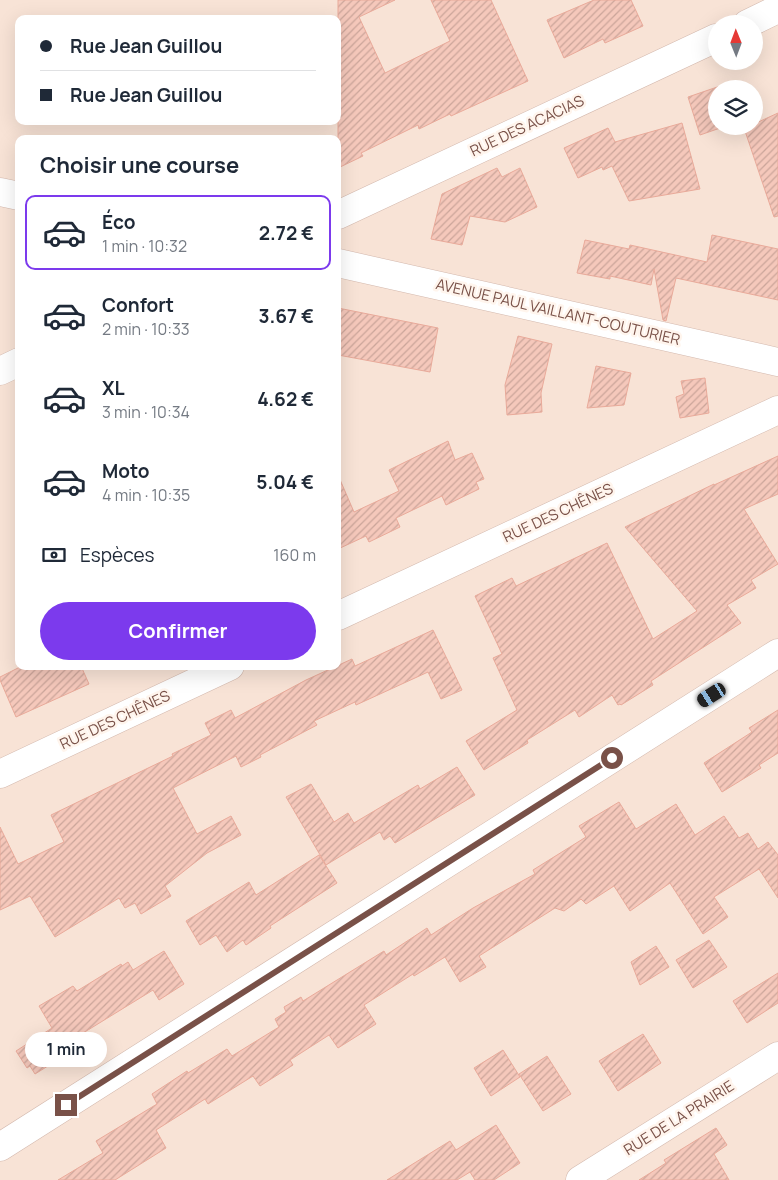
<!DOCTYPE html>
<html lang="fr">
<meta charset="utf-8">
<style>
:root{--surface:#fff;--page:#f6f6f7;--text:#1f2937;--muted:#747a83;--line:#e0e1e3;--accent:#7c3aed}
body{margin:0;font-family:Manrope,sans-serif;background:var(--page);color:var(--text);height:100vh;display:flex;flex-direction:column;font-size:19px;white-space:nowrap}
*{box-sizing:border-box;margin:0}
p{font-size:16px;color:var(--muted)}
.icon{flex:none;width:28px;height:28px;fill:none;stroke:currentColor;stroke-width:2;stroke-linecap:round;stroke-linejoin:round}
.map{position:relative;flex:1;overflow:hidden}
.side{position:absolute;left:15px;top:135px;width:326px;height:535px;display:flex;flex-direction:column;background:var(--surface);border-radius:10px;box-shadow:0 5px 20px #0002}
.side>*{flex:none}
.top-card{position:absolute;left:15px;top:15px;width:326px;height:110px;border-radius:10px;box-shadow:0 5px 20px #0002;display:grid;align-content:center;height:110px;padding:0 25px;background:var(--surface)}
.needle{width:32px;rotate:359deg}
.controls{position:absolute;left:708px;top:15px;display:grid;gap:10px}
.controls a{display:grid;place-items:center;width:55px;height:55px;border-radius:50%;background:var(--surface);box-shadow:0 5px 20px #0002;font-size:25px}
.end{position:absolute;width:22px;height:22px;margin:-11px;border:6px solid #795148;background:#fff;box-shadow:0 0 0 2px #fff}
.from{border-radius:50%}
.bubble{position:absolute;height:35px;border-radius:18px;background:var(--surface);box-shadow:0 5px 20px #0002;font-size:16px;font-weight:700;line-height:35px;text-align:center}
.car{position:absolute;width:15px;height:30px;margin:-15px -8px;border-radius:6px;box-shadow:0 0 4px 1px #0007;background:linear-gradient(#222 24%,#8ab4d8 0 40%,#222 0 76%,#8ab4d8 0 86%,#222 0)}
.top-card b{display:flex;align-items:center;gap:18px;height:48px;font-size:19px}
.top-card b+b{border-top:1px solid var(--line)}
.top-card i{width:12px;height:12px;background:var(--text)}
ul{padding:0;list-style:none}
li{display:flex;align-items:center;gap:15px;height:75px;margin:0 10px 8px;padding:0 15px;border:2px solid transparent;border-radius:10px}
li div{flex:1}
li b{display:block;font-size:19px}
li em{font-style:normal;font-weight:700}
li.on{border-color:var(--accent)}
li>.icon{width:45px;height:45px;stroke-width:1.5}
h2{padding:0 25px;font-size:22px;line-height:60px}
.pay{display:flex;align-items:center;gap:12px;height:55px;padding:0 25px;font-size:19px}
.pay p{margin-inline-start:auto}
.cta{display:flex;gap:10px;margin-top:auto;padding:10px 25px}
.cta a{flex:1;height:58px;border-radius:30px;background:var(--accent);color:#fff;font-size:20px;font-weight:700;line-height:58px;text-align:center}
.map>svg:first-child{display:block}
.residential{fill:#f8e3d6;fill-rule:evenodd}
.building{fill:url(#building-hatch);stroke:#e9aa9a}
.lines{fill:none;stroke-linecap:round;stroke-linejoin:round}
.street-casing{stroke:#d3b8ad;stroke-width:29}
.street{stroke:#fff;stroke-width:28}
.route{stroke:#795148;stroke-width:6}
.labels{text-anchor:middle;stroke-width:5;stroke-linejoin:round;paint-order:stroke}
.street-label{font-size:15px;fill:#795148;stroke:#fff5ed}
</style>
<div class="map">
<svg width="778" height="1180" viewBox="0 0 778 1180">
<defs>
<pattern id="building-hatch" width="6" height="6" patternUnits="userSpaceOnUse" patternTransform="scale(1.25)"><rect width="6" height="6" fill="#f5c8bb"/><path d="M-1 1l2-2M0 6l6-6M5 7l2-2" fill="none" stroke="#cba59a"/></pattern>
</defs>
<rect width="100%" height="100%" fill="#fef0e6"/>
<!-- residential -->
<path class="residential" d="M0,0H778V1180H0ZM19,19H338V121H19ZM716,24H754V61H716ZM716,89H754V126H716ZM19,139H338V666H19Z"/>
<!-- building -->
<g class="building">
<path d="M338,0H395L359,17L385,73L450,41L431,0H491L528,81L451,116L450,114L419,129L418,125L361,153L363,156L338,168Z"/>
<path d="M594,0H631L643,26L605,43L603,39L564,58L547,20Z"/>
<path d="M729,83L731,89H716V126H726L700,135L688,97Z"/>
<path d="M778,113V216L774,217L744,128L754,126V124Z"/>
<path d="M682,123L700,189L629,201L612,166L603,170L602,167L578,178L564,148L608,128L615,142Z"/>
<path d="M497,168L502,177L520,168L537,207L505,222L470,216L462,245L431,239L442,194Z"/>
<path d="M712,235L778,249V300L676,278L666,321L663,320L654,269L651,285L610,276V279L577,273L585,240L629,249L630,245L707,262Z"/>
<path d="M338,308L438,328L430,372L338,355Z"/>
<path d="M518,336L552,344L541,393L542,412L507,415L505,385Z"/>
<path d="M596,366L631,373L624,405L587,408Z"/>
<path d="M705,378L709,413L680,418L676,397L684,394L681,381Z"/>
<path d="M448,441L455,460L472,453L484,479L476,482L479,489L446,505L442,496L396,518L400,527L369,542L366,536L338,549V475L354,512L399,491L389,470Z"/>
<path d="M778,456V494L744,509L778,564L751,580L756,588L727,605L741,623L651,681L653,685L621,705L620,704L618,705L612,695L579,717L575,710L527,740L528,743L484,770L466,741L517,710L493,658L502,654L475,596L512,578L516,586L607,543L653,639L697,611L625,527L714,484V485Z"/>
<path d="M433,630L462,690L441,699L428,672L356,705L355,702L314,721L317,725L260,755L261,757L241,767L236,756L173,788L197,834L231,816L241,835L207,853L165,886L171,896L141,914L135,903L125,908L119,898L55,937L30,896L0,910V827L18,864L64,842L51,815L173,756L172,754L211,735L205,723L231,710L235,718L306,680L352,659L355,666Z"/>
<path d="M22,666H81L89,684L16,717L0,680V677Z"/>
<path d="M778,710V753L759,765L761,768L722,792L704,763L752,732L749,728Z"/>
<path d="M457,767L475,795L395,843L390,836L384,840L380,832L326,865L286,797L311,784L334,822L348,813L354,823L418,785L420,789Z"/>
<path d="M619,802L636,829L676,804L695,835L724,816L739,838L748,833L758,849L768,842L778,855V898L759,869L714,897L728,917L703,934L670,883L630,911L614,886L586,904L581,899L564,911L555,908L479,956L486,967L460,982L445,957L414,976L413,974L364,1005L376,1024L338,1048L329,1035L290,1060L293,1065L260,1086L253,1076L208,1104L205,1099L156,1130L166,1148L115,1180H58L103,1153L96,1141L157,1104L152,1094L187,1071L188,1073L227,1049L232,1056L279,1027L275,1019L286,1012L284,1007L301,997L303,1001L384,951L386,955L427,928L431,935L473,908L535,874L533,870L586,837L579,826Z"/>
<path d="M319,855L337,883L270,926L271,928L246,945L243,940L227,952L216,935L200,945L186,921L249,882L256,895Z"/>
<path d="M709,940L727,967L693,988L676,960Z"/>
<path d="M656,946L669,967L640,985L631,962Z"/>
<path d="M164,951L184,984L159,1000L153,990L75,1038L80,1046L35,1074L30,1066L27,1068L16,1051L52,1028L39,1006L73,986L77,991L121,964L122,966L128,962L133,970Z"/>
<path d="M778,973V1003L747,1023L733,1001Z"/>
<path d="M643,1034L661,1063L618,1091L599,1061Z"/>
<path d="M503,1050L520,1077L491,1096L474,1068Z"/>
<path d="M547,1056L571,1094L543,1111L519,1074Z"/>
<path d="M496,1125L520,1163L494,1180H475L470,1172L457,1180H387L450,1141L456,1150Z"/>
<path d="M716,1128L727,1145L714,1154L729,1180H639L666,1163L664,1160Z"/>
</g>
<g class="lines">
<!-- street casing -->
<g class="street-casing">
<g id="street">
<path d="M747,24L778,9"/>
<path d="M0,192L19,196"/>
<path d="M338,215L716,38"/>
<path d="M338,263L778,362"/>
<path d="M0,371L19,362"/>
<path d="M338,616L778,410"/>
<path d="M0,774L230,666"/>
<path d="M0,1147L778,653"/>
<path d="M580,1180L778,1056"/>
</g>
</g>
<!-- street -->
<use href="#street" class="street"/>
</g>
<g class="lines">
<!-- route -->
<path class="route" d="M66,1105L612,758"/>
</g>
<g class="labels">
<!-- street labels -->
<g class="street-label">
<text transform="translate(527 126) rotate(-25)" y="5">RUE DES ACACIAS</text>
<text transform="translate(558 312) rotate(13)" y="5">AVENUE PAUL VAILLANT-COUTURIER</text>
<text transform="translate(558 513) rotate(-25)" y="5">RUE DES CHÊNES</text>
<text transform="translate(115 720) rotate(-25)" y="5">RUE DES CHÊNES</text>
<text transform="translate(679 1118) rotate(-32)" y="5">RUE DE LA PRAIRIE</text>
</g>
</g>
</svg>
<div class="controls">
<a><svg class="needle" viewBox="-14 -14 28 28"><path d="M0-13l5 13h-10z" fill="#e53935"/><path d="M0 13l5-13h-10z" fill="#747a83"/></svg></a>
<a><svg class="icon" aria-label="layers" viewBox="0 0 24 24"><path d="M12 4l9 5-9 5-9-5zM3 14l9 5 9-5"/></svg></a>
</div>
<i class="end from" style="left:612px;top:758px"></i>
<i class="end" style="left:66px;top:1105px"></i>
<div class="bubble" style="left:25px;top:1032px;width:82px">1 min</div>
<i class="car" style="left:712px;top:695px;rotate:238deg"></i>
<div class="top-card">
<b><i class="from"></i>Rue Jean Guillou</b>
<b><i></i>Rue Jean Guillou</b>
</div>
<section class="side">
<h2>Choisir une course</h2>
<ul>
<li class="on"><svg class="icon" aria-label="car" viewBox="0 0 24 24"><path d="M5 17H2v-5l4-1 3-4h7l3 4 3 1v5h-3M9 17h6M6 11h13"/><circle cx="7" cy="17" r="2"/><circle cx="17" cy="17" r="2"/></svg><div><b>Éco</b><p>1 min · 10:32</p></div><em>2.72 €</em></li>
<li><svg class="icon" aria-label="car" viewBox="0 0 24 24"><path d="M5 17H2v-5l4-1 3-4h7l3 4 3 1v5h-3M9 17h6M6 11h13"/><circle cx="7" cy="17" r="2"/><circle cx="17" cy="17" r="2"/></svg><div><b>Confort</b><p>2 min · 10:33</p></div><em>3.67 €</em></li>
<li><svg class="icon" aria-label="car" viewBox="0 0 24 24"><path d="M5 17H2v-5l4-1 3-4h7l3 4 3 1v5h-3M9 17h6M6 11h13"/><circle cx="7" cy="17" r="2"/><circle cx="17" cy="17" r="2"/></svg><div><b>XL</b><p>3 min · 10:34</p></div><em>4.62 €</em></li>
<li><svg class="icon" aria-label="car" viewBox="0 0 24 24"><path d="M5 17H2v-5l4-1 3-4h7l3 4 3 1v5h-3M9 17h6M6 11h13"/><circle cx="7" cy="17" r="2"/><circle cx="17" cy="17" r="2"/></svg><div><b>Moto</b><p>4 min · 10:35</p></div><em>5.04 €</em></li>
</ul>
<div class="pay"><svg class="icon" aria-label="cash" viewBox="0 0 24 24"><path d="M3 7h18v10H3z"/><circle cx="12" cy="12" r="2"/></svg>Espèces<p>160 m</p></div>
<div class="cta"><a>Confirmer</a></div>
</section>
</div>
